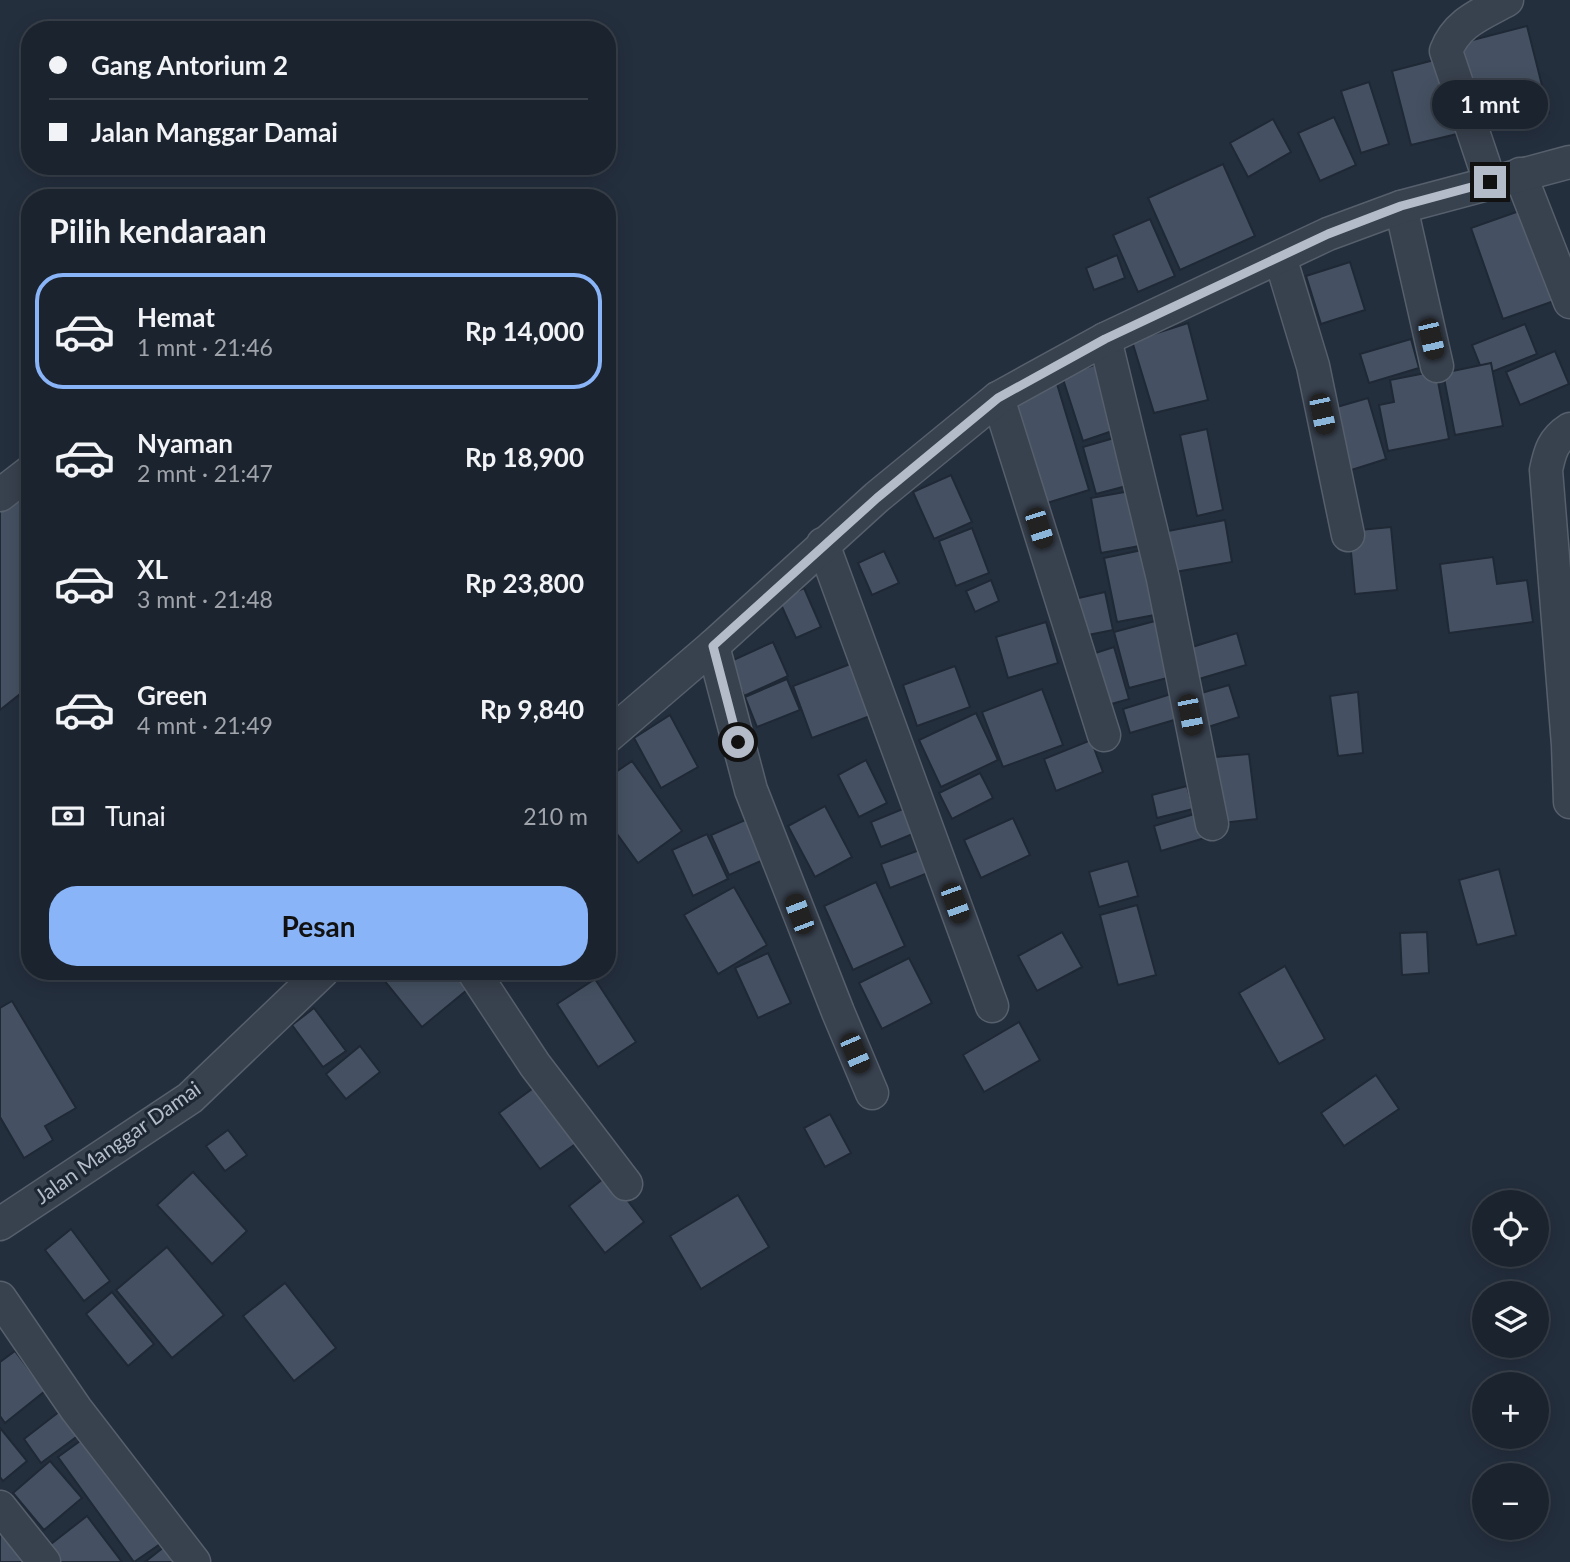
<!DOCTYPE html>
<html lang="id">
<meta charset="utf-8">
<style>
:root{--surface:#1b232e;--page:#242b36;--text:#f1f3f6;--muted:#a0a4aa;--line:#39404a;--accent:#8ab4f8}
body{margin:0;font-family:Lato,sans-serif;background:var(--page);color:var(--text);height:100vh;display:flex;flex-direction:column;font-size:26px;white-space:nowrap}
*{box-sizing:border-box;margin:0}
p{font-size:23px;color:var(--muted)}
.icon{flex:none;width:38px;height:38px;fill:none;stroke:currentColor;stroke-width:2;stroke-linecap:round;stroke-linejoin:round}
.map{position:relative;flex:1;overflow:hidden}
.sheet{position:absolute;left:21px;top:189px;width:595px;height:791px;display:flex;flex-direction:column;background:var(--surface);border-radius:28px;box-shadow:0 4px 18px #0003,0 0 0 2px var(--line)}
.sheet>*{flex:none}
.banner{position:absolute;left:21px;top:21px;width:595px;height:154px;border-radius:28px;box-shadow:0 4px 18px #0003,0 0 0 2px var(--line);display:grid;align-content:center;height:154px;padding:0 28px;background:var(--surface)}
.buttons{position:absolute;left:1472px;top:1190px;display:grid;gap:14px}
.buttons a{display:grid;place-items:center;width:77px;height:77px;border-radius:50%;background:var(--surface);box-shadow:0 4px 18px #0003,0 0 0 2px var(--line);font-size:35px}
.end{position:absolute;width:32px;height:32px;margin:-16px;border:9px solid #b4bcc9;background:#111;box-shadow:0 0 0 4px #111}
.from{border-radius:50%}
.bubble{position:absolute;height:49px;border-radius:24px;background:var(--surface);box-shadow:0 4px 18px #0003,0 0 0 2px var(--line);font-size:23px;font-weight:700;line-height:49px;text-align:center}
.car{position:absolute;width:21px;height:42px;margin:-21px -10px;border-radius:9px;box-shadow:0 0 5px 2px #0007;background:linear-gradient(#222 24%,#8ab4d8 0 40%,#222 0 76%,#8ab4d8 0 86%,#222 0)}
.banner b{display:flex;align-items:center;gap:24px;height:66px;font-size:26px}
.banner b+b{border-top:2px solid var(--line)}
.banner i{width:18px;height:18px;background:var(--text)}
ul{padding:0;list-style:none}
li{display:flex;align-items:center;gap:21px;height:116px;margin:0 14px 10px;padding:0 14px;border:4px solid transparent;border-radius:28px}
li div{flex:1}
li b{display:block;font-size:26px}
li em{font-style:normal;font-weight:700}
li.selected{border-color:var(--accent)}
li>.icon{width:63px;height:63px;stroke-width:1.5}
h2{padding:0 28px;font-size:32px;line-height:84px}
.pay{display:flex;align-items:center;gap:18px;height:77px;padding:0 28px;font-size:26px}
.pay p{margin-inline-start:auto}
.cta{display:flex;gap:14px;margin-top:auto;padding:14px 28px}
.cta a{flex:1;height:80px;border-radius:28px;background:var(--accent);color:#111;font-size:28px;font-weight:700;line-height:80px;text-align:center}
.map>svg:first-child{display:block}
.building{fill:#455162;stroke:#1f2835;stroke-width:2}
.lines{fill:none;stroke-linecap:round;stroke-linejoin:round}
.minor-casing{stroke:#565f6c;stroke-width:35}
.minor{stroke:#38414e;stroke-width:32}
.route{stroke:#b4bcc9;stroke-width:9}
.labels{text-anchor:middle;stroke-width:6;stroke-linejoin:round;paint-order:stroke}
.street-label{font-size:21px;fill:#b4bcc9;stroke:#1d2633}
</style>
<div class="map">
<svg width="1570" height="1562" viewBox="0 0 1570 1562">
<rect width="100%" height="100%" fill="#242f3e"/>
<!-- building -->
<g class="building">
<path d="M1527,26L1549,113L1483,130L1461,43Z"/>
<path d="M1438,59L1457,134L1411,145L1392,71Z"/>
<path d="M1369,82L1389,144L1361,153L1341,91Z"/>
<path d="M1334,117L1356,165L1320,181L1298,133Z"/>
<path d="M1273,119L1291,152L1248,177L1230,143Z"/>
<path d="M1223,164L1255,236L1180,270L1148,198Z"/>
<path d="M1522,210L1554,301L1503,319L1471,228Z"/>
<path d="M1150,219L1175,276L1138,292L1113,235Z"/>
<path d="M1117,255L1125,278L1094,290L1086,268Z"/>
<path d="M1350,262L1365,310L1321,324L1306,276Z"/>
<path d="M1188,323L1208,400L1154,413L1132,341Z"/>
<path d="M1525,324L1537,354L1484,375L1472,345Z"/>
<path d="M1411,339L1419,368L1369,383L1360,354Z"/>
<path d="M1555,351L1569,384L1520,405L1506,372Z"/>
<path d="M1103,362L1124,427L1083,441L1062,376Z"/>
<path d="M1491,363L1503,426L1455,435L1443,373Z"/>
<path d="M1436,371L1449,439L1388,451L1379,405L1394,402L1390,380Z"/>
<path d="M1057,384L1089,490L1047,503L1014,398Z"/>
<path d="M1368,398L1386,459L1342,473L1323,411Z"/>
<path d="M1207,429L1223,510L1197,516L1180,435Z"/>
<path d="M1121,436L1134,484L1096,494L1083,447Z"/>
<path d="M951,475L972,522L934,539L913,492Z"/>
<path d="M1136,490L1145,545L1101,553L1091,498Z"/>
<path d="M12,493L30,515V686L0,710V504Z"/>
<path d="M1225,520L1232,562L1175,572L1168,531Z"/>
<path d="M1391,527L1397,590L1355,594L1349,531Z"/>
<path d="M972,528L989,573L956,586L939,541Z"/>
<path d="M1147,549L1160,614L1117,622L1104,558Z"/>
<path d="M884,551L899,583L872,595L858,563Z"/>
<path d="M1493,557L1497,584L1527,580L1533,622L1449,633L1440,564Z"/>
<path d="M991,580L999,601L975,612L966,591Z"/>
<path d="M804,588L821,627L796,638L779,600Z"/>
<path d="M1105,592L1113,630L1078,637L1070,600Z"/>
<path d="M1155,621L1171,677L1129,688L1114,632Z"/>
<path d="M1046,622L1058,663L1008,678L996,637Z"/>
<path d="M1237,633L1246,665L1199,679L1189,648Z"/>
<path d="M773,642L788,676L744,696L729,662Z"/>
<path d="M1114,647L1129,699L1101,707L1086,656Z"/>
<path d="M858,661L878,713L812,738L793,686Z"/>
<path d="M955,666L970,707L917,726L903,685Z"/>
<path d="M787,679L800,710L757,727L745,697Z"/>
<path d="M1229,685L1239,717L1202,729L1191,696Z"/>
<path d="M1042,689L1063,745L1003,767L982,712Z"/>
<path d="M1358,692L1363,753L1338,756L1330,696Z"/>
<path d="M1174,693L1181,718L1130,733L1123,709Z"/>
<path d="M976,713L998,760L941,787L919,740Z"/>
<path d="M670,715L698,767L661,788L634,738Z"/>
<path d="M1091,740L1103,772L1056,791L1044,759Z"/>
<path d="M1249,754L1257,819L1222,823L1215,757Z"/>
<path d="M866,760L887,803L859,817L838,775Z"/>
<path d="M632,761L682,831L638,863L607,820V778Z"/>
<path d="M980,773L993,798L952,819L939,793Z"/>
<path d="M1187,786L1193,809L1157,818L1152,795Z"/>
<path d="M825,806L852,857L815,877L788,826Z"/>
<path d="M910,806L920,831L881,847L871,822Z"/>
<path d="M1201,812L1208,837L1161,851L1154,826Z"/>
<path d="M752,817L770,857L729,875L711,835Z"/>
<path d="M1013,818L1030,855L981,878L964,840Z"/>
<path d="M707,834L728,879L693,896L672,850Z"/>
<path d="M925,848L933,871L890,888L881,864Z"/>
<path d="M1128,861L1138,896L1099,907L1089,872Z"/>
<path d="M1499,869L1516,935L1477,945L1459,880Z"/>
<path d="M876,882L905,946L853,970L824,906Z"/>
<path d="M734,887L767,945L718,974L684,915Z"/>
<path d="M1137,905L1156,975L1118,985L1100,915Z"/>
<path d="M1062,932L1082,967L1037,991L1018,956Z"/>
<path d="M1427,932L1429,973L1402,975L1400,933Z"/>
<path d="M768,953L791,1003L758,1018L735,968Z"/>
<path d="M909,958L932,1003L882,1029L859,983Z"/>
<path d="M1285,966L1325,1039L1279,1064L1239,993Z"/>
<path d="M393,971H462L473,985L422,1027L383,979Z"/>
<path d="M595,979L636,1042L598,1067L557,1004Z"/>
<path d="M12,1001L76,1108L45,1126L53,1140L24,1158L0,1117V1008Z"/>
<path d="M314,1008L346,1051L323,1067L292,1025Z"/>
<path d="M1019,1022L1040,1060L984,1092L963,1055Z"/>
<path d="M360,1046L380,1072L346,1099L326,1074Z"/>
<path d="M1376,1075L1399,1109L1344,1146L1321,1113Z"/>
<path d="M543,1081L584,1138L540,1169L499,1113Z"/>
<path d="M830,1114L851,1153L825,1167L804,1128Z"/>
<path d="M228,1130L247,1155L225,1171L206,1146Z"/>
<path d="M193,1172L247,1231L212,1264L157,1205Z"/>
<path d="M608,1175L644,1222L605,1253L569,1206Z"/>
<path d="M738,1195L769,1247L701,1289L670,1236Z"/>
<path d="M71,1229L110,1281L84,1301L45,1250Z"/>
<path d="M167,1247L224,1315L172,1358L116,1290Z"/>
<path d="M285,1283L336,1348L294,1381L243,1316Z"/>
<path d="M112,1292L154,1344L128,1366L86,1314Z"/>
<path d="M15,1351L45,1391L5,1423L0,1416V1362Z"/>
<path d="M64,1408L83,1432L41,1463L24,1439Z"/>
<path d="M0,1428L27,1461L3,1481L0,1477Z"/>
<path d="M87,1436L163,1542L134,1562L58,1457Z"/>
<path d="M50,1461L82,1498L44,1530L13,1493Z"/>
<path d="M87,1516L122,1562H50L42,1551Z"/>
<path d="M3,1531L29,1562H0V1533Z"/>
<path d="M169,1543L184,1562H145Z"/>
</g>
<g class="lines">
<!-- minor casing -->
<g class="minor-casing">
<g id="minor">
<path d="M1520,174L1570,302"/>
<path d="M1490,182L1446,51C1457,22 1482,14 1507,0"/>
<path d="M1401,207L1437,366"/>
<path d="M1280,257L1313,366L1348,535"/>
<path d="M1105,339L1163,579L1212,824"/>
<path d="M998,398L1104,735"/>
<path d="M1570,429C1553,440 1550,451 1546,470L1568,745L1570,802"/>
<path d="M0,495L30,472"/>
<path d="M823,544L992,1006"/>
<path d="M713,646L751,790L838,1012L872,1093"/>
<path d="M607,737L713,646L877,497L998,398L1105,339L1328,234L1401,207L1570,162"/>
<path d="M473,971L535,1065L626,1184"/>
<path d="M0,1224L190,1098L323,971"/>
<path d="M0,1298L76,1409L194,1562"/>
<path d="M0,1507L44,1562"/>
</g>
</g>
<!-- minor -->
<use href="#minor" class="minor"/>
</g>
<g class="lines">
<!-- route -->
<path class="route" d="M738,742L713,646L877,498L998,398L1105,339L1328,234L1401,206L1490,182"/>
</g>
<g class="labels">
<!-- street labels -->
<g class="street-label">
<text transform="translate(118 1143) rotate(-35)" y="7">Jalan Manggar Damai</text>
</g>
</g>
</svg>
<div class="buttons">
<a><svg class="icon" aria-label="locate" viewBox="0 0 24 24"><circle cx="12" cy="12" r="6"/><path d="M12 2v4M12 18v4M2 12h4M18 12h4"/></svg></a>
<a><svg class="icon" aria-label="layers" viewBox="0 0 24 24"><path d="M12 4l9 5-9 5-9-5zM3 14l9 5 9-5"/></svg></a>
<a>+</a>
<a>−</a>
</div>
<i class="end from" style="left:738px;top:742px"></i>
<i class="end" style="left:1490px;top:182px"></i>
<div class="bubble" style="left:1432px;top:80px;width:116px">1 mnt</div>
<i class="car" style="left:1431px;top:339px;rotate:167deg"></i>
<i class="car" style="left:1322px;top:414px;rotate:168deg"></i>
<i class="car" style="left:1039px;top:528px;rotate:162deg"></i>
<i class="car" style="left:1190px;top:715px;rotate:169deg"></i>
<i class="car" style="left:955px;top:903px;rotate:160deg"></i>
<i class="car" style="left:799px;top:914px;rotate:339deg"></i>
<i class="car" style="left:855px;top:1053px;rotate:157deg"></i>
<div class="banner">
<b><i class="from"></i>Gang Antorium 2</b>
<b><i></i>Jalan Manggar Damai</b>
</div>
<section class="sheet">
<h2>Pilih kendaraan</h2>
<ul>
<li class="selected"><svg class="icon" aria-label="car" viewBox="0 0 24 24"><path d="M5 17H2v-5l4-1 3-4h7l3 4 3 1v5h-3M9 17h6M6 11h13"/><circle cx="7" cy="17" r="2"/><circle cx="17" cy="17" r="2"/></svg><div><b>Hemat</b><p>1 mnt · 21:46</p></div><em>Rp 14,000</em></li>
<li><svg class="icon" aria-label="car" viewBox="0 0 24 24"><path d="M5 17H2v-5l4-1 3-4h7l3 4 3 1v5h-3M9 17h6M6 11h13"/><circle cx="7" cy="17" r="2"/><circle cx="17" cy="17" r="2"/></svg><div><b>Nyaman</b><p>2 mnt · 21:47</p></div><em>Rp 18,900</em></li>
<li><svg class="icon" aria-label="car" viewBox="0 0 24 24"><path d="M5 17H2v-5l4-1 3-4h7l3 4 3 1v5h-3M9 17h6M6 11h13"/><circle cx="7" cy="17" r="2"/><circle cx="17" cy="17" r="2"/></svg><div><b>XL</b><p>3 mnt · 21:48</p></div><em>Rp 23,800</em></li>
<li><svg class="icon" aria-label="car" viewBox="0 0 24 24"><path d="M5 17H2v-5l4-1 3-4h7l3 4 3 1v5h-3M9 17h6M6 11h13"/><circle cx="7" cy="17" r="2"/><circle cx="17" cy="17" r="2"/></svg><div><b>Green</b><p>4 mnt · 21:49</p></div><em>Rp 9,840</em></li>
</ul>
<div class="pay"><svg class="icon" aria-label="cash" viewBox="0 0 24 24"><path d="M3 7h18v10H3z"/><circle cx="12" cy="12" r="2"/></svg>Tunai<p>210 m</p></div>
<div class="cta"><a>Pesan</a></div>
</section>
</div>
